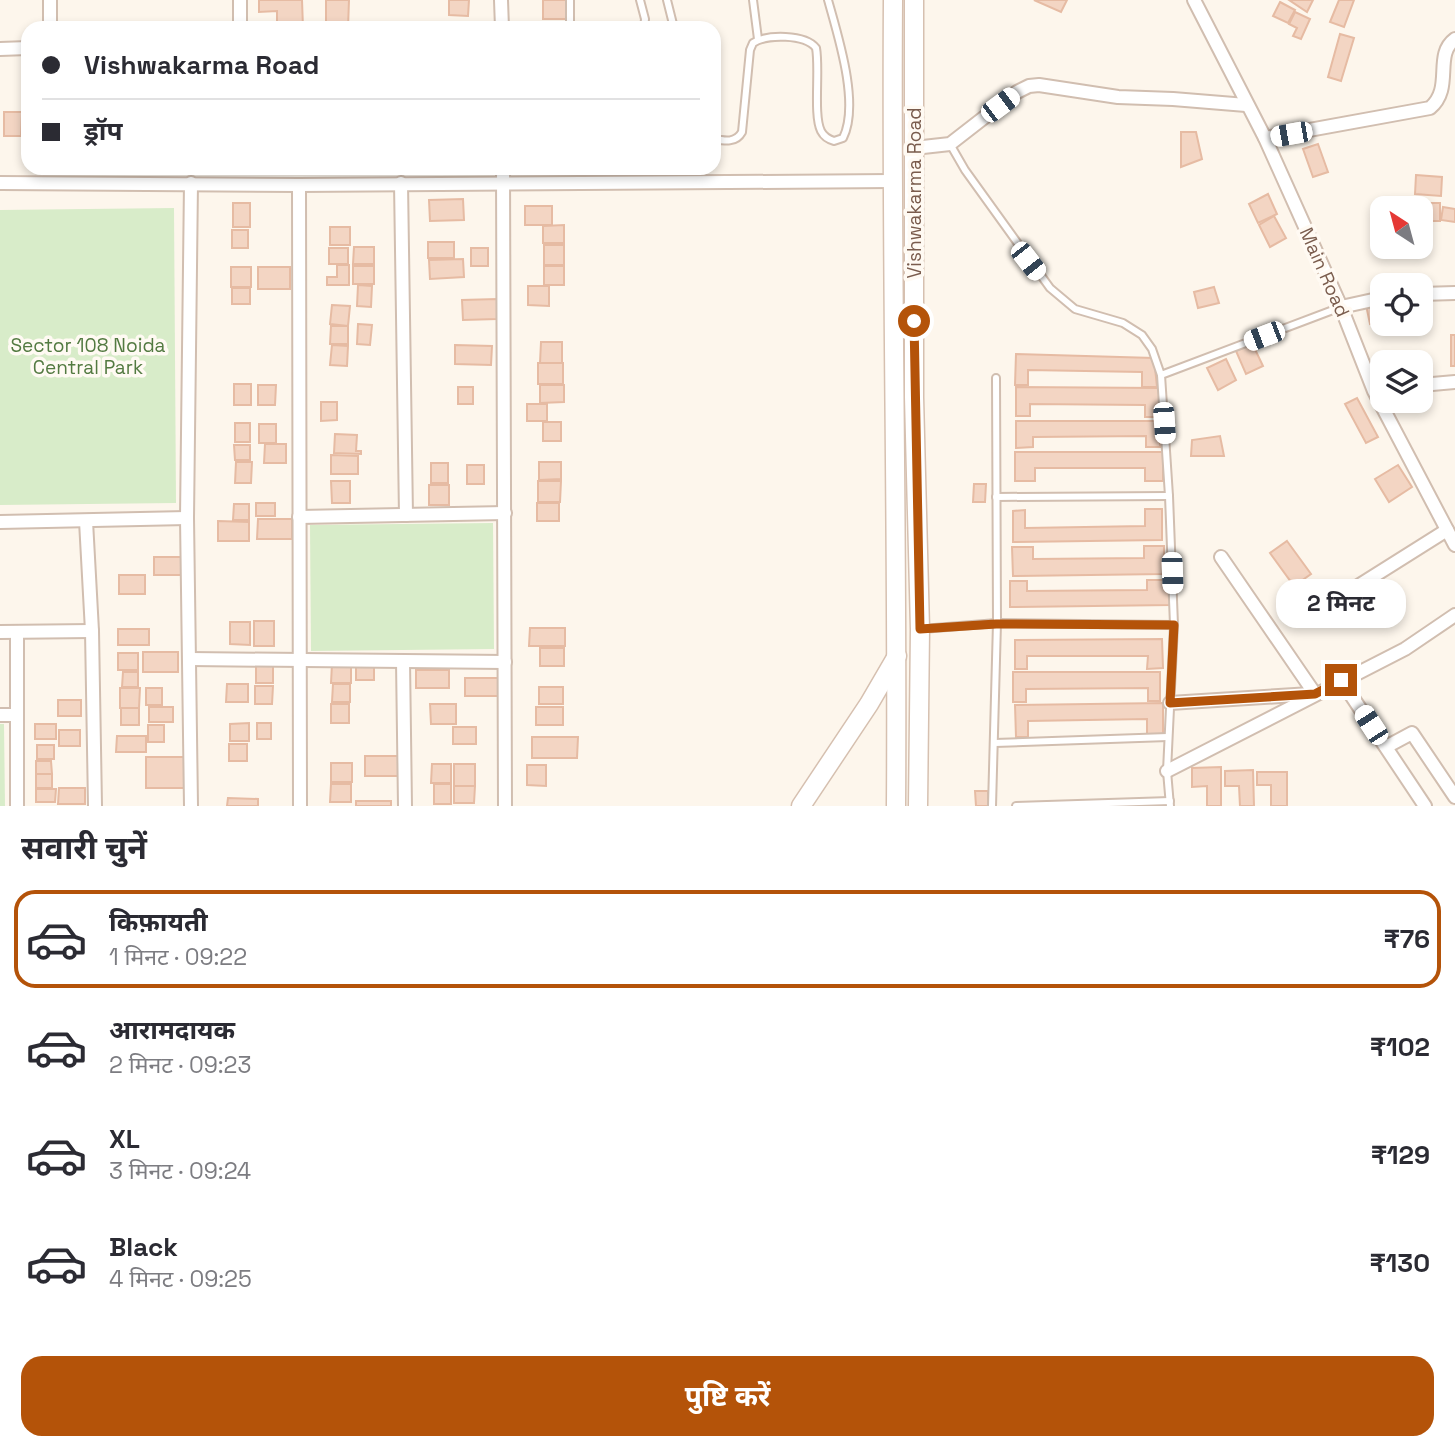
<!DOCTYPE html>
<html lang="hi">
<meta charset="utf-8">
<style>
:root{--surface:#fff;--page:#f7f7f7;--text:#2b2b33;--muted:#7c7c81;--line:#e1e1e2;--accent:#b45309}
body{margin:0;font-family:"Space Grotesk","Noto Sans Devanagari",sans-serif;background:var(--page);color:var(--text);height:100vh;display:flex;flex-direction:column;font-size:26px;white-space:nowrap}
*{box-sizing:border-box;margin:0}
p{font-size:23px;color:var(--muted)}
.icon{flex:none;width:38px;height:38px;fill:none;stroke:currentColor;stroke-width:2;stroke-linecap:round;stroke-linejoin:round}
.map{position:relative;height:806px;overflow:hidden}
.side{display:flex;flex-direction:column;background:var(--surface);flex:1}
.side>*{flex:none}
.banner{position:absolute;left:21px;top:21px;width:700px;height:154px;border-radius:21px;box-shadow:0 4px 10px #0003;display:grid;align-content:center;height:154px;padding:0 21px;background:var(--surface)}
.needle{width:46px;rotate:324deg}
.controls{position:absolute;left:1370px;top:196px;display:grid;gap:14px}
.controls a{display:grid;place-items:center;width:63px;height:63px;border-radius:14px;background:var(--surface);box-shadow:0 4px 10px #0003;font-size:35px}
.end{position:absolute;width:32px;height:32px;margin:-16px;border:9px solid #b45309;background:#fff;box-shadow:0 0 0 4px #fff}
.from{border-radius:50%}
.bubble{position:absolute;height:49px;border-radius:21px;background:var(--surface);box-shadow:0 4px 10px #0003;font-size:23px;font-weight:700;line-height:49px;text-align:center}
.car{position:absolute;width:21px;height:42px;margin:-21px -10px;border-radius:9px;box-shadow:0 0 5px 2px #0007;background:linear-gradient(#fff 24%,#345 0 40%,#fff 0 76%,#345 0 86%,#fff 0)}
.banner b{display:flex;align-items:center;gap:24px;height:66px;font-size:26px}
.banner b+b{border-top:2px solid var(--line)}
.banner i{width:18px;height:18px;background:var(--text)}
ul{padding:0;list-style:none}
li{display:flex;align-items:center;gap:21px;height:98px;margin:0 14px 10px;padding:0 7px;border:4px solid transparent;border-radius:21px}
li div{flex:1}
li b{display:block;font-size:26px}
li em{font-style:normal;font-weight:700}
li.on{border-color:var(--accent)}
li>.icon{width:63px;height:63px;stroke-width:1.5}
h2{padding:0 21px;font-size:32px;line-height:84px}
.cta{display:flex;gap:14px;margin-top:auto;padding:14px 21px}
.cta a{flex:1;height:80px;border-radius:21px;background:var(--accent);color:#fff;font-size:28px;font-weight:700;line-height:80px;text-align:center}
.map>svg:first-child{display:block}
.green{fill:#d8ecc9}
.building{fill:#f3d5c3;stroke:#e6bba3;stroke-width:2}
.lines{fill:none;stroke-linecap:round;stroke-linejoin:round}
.service-casing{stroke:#d1beb0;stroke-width:10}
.minor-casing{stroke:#d1beb0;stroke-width:16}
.secondary-casing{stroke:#d6c0b0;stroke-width:21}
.service{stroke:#fff;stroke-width:6}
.minor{stroke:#fff;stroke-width:12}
.secondary{stroke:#fff;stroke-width:18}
.route{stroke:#b45309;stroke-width:9}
.labels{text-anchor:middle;stroke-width:7;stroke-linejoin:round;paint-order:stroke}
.street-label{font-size:19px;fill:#7a5c4d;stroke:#fffaf3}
.park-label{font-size:19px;fill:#537a41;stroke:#fffaf3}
</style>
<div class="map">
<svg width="1455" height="806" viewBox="0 0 1455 806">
<rect width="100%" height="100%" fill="#fdf6ec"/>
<!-- green -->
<g class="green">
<path d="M174,208L176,503L0,505V210Z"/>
<path d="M493,523L494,649L311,651L310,525Z"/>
<path d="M0,724H4L5,806H0Z"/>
</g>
<!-- building -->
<g class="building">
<path d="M259,0H302L303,28H277V11L259,12Z"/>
<path d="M326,0H349L348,28H326Z"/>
<path d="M449,0H469L468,16L449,15Z"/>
<rect x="543" y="0" width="25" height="19"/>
<path d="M1034,0H1067L1061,12Z"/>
<path d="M1289,0H1313L1307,12Z"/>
<path d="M1339,0H1354L1344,27L1330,22Z"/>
<path d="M1280,2L1295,10L1288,23L1273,16Z"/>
<path d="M1295,12L1310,19L1301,39L1293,36L1297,28L1289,24Z"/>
<path d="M1340,34L1354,38L1341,81L1328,77Z"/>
<path d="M4,112H22L21,136H4Z"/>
<rect x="23" y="112" width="5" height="23"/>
<path d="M1181,132H1196L1202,159L1181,167Z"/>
<path d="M1318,144L1328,172L1313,177L1303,149Z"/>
<path d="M1416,175L1442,177L1441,196L1415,194Z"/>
<path d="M1268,194L1277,214L1258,223L1249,204Z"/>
<path d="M463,199L464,220L430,221L429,200Z"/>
<rect x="233" y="203" width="17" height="24"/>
<path d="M1412,203H1440V221H1421V208H1412Z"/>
<rect x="525" y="206" width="27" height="19"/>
<path d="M1443,207L1455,209V222L1441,220Z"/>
<path d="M1274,216L1286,238L1270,247L1259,225Z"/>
<path d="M564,225V243H543V226Z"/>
<rect x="330" y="227" width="20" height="18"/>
<rect x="232" y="230" width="16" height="18"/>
<rect x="428" y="242" width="26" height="16"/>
<rect x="544" y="245" width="20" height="20"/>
<path d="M354,247H374V264H353Z"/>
<rect x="329" y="248" width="19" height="16"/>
<rect x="471" y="248" width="17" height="18"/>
<path d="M463,259L464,277L430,279L429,260Z"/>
<path d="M337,265H349V285H327V277H337Z"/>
<rect x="353" y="266" width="21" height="18"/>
<rect x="544" y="266" width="20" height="19"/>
<rect x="231" y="267" width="20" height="20"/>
<rect x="258" y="267" width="32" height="22"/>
<path d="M358,285L372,286L371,307L357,306Z"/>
<path d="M528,286H549V306L528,305Z"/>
<path d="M1214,287L1219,303L1198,308L1194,292Z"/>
<rect x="232" y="288" width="18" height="16"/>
<path d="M497,299V319L463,320L462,300Z"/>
<path d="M1382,301V320L1370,324L1366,305Z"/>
<path d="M332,305L350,306L348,326L330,324Z"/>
<path d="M358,324L372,325L370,345L357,344Z"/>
<path d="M331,326H348V344H330Z"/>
<rect x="1451" y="335" width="4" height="31"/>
<path d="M541,342H562V363H540Z"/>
<path d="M1252,343L1263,366L1246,374L1236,351Z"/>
<path d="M332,345L348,346L347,366L330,365Z"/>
<path d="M455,345L492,346L491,365L455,364Z"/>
<path d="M1016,354L1154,358L1157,387H1142V372L1028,370V385H1015Z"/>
<path d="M1226,359L1236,380L1218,390L1207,368Z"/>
<rect x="538" y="363" width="25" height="21"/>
<rect x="234" y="384" width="17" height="21"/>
<path d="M258,385H276L275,405H258Z"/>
<path d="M540,385H564V402L540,403Z"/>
<rect x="458" y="387" width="15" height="17"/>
<path d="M1016,387L1160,388L1159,417H1145V405L1030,404V416H1016Z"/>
<path d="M1357,398L1378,437L1366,443L1345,404Z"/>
<path d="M321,402H337V420L321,421Z"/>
<rect x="527" y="404" width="20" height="17"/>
<path d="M1016,421H1160V447H1146V436L1033,437V447L1016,448Z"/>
<rect x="543" y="422" width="18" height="19"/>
<rect x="235" y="423" width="15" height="19"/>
<rect x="259" y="424" width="17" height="19"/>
<path d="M335,434L357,435L356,451H361V454L334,453Z"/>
<path d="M1220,436L1224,456H1191L1192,440Z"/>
<path d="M265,444H286V463H264Z"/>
<path d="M234,445H250V460H235Z"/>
<path d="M1015,452H1163V481H1145V468H1035V481H1015Z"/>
<path d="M331,455L358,456V474H331Z"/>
<path d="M236,462H252L251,483H235Z"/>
<path d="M539,462H561V479L539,480Z"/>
<rect x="431" y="463" width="17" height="20"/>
<rect x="467" y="465" width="17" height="19"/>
<path d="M1398,465L1412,487L1389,502L1375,479Z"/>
<path d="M331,481H350V503H332Z"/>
<path d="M538,481H561L560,502H538Z"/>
<path d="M974,484H986L985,502H973Z"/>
<rect x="429" y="485" width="20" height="20"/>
<rect x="256" y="503" width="19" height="13"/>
<rect x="537" y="503" width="22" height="18"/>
<path d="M234,504H249V520H233Z"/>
<path d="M1145,509H1162V540L1013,542V511L1025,510V528L1145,526Z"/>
<path d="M258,519H292V539H257Z"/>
<path d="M218,521L249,522V541H218Z"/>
<path d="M1287,541L1311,574L1294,586L1270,553Z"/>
<path d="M1144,546H1164V574L1013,576L1012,547H1033V559L1144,558Z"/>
<rect x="154" y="557" width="32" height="18"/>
<rect x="119" y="575" width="26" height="19"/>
<path d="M1147,580H1171V605L1010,607V581H1027V591L1147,590Z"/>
<rect x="254" y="621" width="20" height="25"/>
<path d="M230,622H250V645L230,644Z"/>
<path d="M530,628H565V646H529Z"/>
<rect x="118" y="629" width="31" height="16"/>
<path d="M1162,639L1163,668L1147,669L1148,656H1027V669H1015V640Z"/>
<rect x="540" y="648" width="24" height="18"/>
<rect x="143" y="652" width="35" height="20"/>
<rect x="118" y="653" width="20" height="17"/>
<path d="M356,662L374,663V680H356Z"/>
<rect x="256" y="664" width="17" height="19"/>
<path d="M332,664H351V683H331Z"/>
<rect x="416" y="670" width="33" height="18"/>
<path d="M123,672H138V687H122Z"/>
<path d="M1013,672H1160V701H1148V688L1026,689V702H1013Z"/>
<rect x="465" y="678" width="35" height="18"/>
<path d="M227,684H248V702H226Z"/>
<path d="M333,684H350V702H332Z"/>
<path d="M255,686H273L272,704H255Z"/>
<rect x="539" y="687" width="24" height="17"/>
<path d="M120,688H140L139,708H120Z"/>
<rect x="146" y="688" width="16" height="17"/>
<rect x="58" y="700" width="23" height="16"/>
<path d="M1163,703V735H1147V719L1028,721V737H1016L1015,705Z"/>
<rect x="331" y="704" width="18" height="19"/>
<path d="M430,704H456V724H431Z"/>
<rect x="149" y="707" width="24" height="15"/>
<rect x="536" y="707" width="27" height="18"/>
<rect x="121" y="708" width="18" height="17"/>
<path d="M249,723V741H230V724Z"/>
<rect x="257" y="723" width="14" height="16"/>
<rect x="35" y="724" width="21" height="15"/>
<rect x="148" y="725" width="16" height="17"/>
<rect x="453" y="727" width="23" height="17"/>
<rect x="59" y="730" width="21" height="16"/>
<path d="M117,736H146V752H116Z"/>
<path d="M532,737H578L577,758H532Z"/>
<rect x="229" y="744" width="18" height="17"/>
<rect x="37" y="745" width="17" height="14"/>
<rect x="365" y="756" width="34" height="20"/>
<rect x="146" y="757" width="40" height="31"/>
<path d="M36,761H51L52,774H36Z"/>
<rect x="331" y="763" width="21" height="19"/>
<path d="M432,764H451V783H431Z"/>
<rect x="454" y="764" width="21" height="22"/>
<path d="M527,765H546V786L527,785Z"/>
<path d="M1221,767V806H1207V786L1192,787V768Z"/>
<path d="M1253,770L1254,806H1240L1239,786H1225V771Z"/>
<path d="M1257,772H1287V806H1271V785H1257Z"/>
<rect x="36" y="774" width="16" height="14"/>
<path d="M331,784H351V802H330Z"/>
<rect x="434" y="784" width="17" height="20"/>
<path d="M454,786H475L474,803H454Z"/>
<path d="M59,788H85V804H58Z"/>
<path d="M36,789H56L55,802H36Z"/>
<path d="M975,791H988V806H976Z"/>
<path d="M228,798L258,799V806H227Z"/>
<rect x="356" y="801" width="35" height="5"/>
</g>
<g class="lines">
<!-- service casing -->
<g class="service-casing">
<g id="service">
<path d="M570,0V28"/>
<path d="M640,0L645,19L644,28"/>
<path d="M667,0L674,28"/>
<path d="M753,0L758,39"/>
<path d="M714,139C725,141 736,143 742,132L750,50L753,43C767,34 805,34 816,48C820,69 813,115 821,131C824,137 828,139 834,141L843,138C860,104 838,36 828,0"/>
<path d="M950,144L965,170L1050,288L1075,309L1123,323L1142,335L1152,349L1161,375"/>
<path d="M996,497L1169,496"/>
<path d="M922,629L997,623L1174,625"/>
<path d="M995,743L1168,737"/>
<path d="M992,806L997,623L996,378"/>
<path d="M1016,806L1170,801"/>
<path d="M1170,806L1167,771L1174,625L1169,496L1161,375L1341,307"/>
</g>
</g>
<!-- minor casing -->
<g class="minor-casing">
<g id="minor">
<path d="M50,0V28"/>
<path d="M240,0V28"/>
<path d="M501,0L502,28"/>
<path d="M1194,0L1265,138L1341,307L1374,391L1455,545"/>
<path d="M0,49L28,48"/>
<path d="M1265,138L1430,108C1454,88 1433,55 1455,39"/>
<path d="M914,148L950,144L1017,92L1029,86L1039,85L1118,97L1173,99L1246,105"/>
<path d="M503,168L505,806"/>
<path d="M0,183L299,185L892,181"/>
<path d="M191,183L187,518L191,806"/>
<path d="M401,183L406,515"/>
<path d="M299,185L300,806"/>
<path d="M1421,294L1455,293"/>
<path d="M1341,307L1382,298"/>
<path d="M1421,385L1455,382"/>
<path d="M299,517L505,513"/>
<path d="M86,521L92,631L95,806"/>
<path d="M0,522L187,518"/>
<path d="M1221,557L1315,694"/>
<path d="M1339,598L1447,530"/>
<path d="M0,632L92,631"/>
<path d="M17,632V806"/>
<path d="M190,659L505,662"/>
<path d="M403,661L405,806"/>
<path d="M1341,680L1425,806"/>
<path d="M1170,703L1311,694"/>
<path d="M0,715H17"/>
<path d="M1386,747L1412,733L1455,797"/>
<path d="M1167,771L1405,649L1455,615"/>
</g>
</g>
<!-- secondary casing -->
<g class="secondary-casing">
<g id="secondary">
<path d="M893,0C891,269 898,537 896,806"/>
<path d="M914,0V397L920,629L918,806"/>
<path d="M801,806L869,704L897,656"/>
</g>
</g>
<!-- service -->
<use href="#service" class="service"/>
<!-- minor -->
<use href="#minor" class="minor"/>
<!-- secondary -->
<use href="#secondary" class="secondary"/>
</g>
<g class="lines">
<!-- route -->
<path class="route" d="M914,321L920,629L996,624L1174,625L1170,703L1315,694L1341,680"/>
</g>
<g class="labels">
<!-- street labels -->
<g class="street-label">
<text transform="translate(914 193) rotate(-90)" y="7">Vishwakarma Road</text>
<text transform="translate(1325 272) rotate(66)" y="7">Main Road</text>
</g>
<!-- park labels -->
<g class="park-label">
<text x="88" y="352">Sector 108 Noida<tspan x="88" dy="22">Central Park</tspan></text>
</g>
</g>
</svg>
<div class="controls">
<a><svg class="needle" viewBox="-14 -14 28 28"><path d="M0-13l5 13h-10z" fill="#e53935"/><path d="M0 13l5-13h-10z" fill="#7c7c81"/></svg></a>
<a><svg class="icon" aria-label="locate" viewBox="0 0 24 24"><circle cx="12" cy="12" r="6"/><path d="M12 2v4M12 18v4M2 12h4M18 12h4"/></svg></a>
<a><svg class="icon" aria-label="layers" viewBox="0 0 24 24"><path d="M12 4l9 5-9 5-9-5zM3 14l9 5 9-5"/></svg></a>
</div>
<i class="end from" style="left:914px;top:321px"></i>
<i class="end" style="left:1341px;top:680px"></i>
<div class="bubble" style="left:1276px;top:579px;width:130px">2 मिनट</div>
<i class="car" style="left:1000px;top:105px;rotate:53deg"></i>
<i class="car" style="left:1291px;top:134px;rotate:260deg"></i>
<i class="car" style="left:1028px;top:261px;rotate:142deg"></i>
<i class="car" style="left:1264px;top:336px;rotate:249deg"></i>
<i class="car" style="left:1164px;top:423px;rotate:176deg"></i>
<i class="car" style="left:1172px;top:573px;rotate:178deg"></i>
<i class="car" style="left:1371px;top:725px;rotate:327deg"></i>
<div class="banner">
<b><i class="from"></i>Vishwakarma Road</b>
<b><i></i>ड्रॉप</b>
</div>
</div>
<section class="side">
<h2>सवारी चुनें</h2>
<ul>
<li class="on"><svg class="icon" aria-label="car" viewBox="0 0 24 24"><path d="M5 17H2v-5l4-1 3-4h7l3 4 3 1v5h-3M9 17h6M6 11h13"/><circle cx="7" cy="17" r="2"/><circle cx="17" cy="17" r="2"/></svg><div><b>किफ़ायती</b><p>1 मिनट · 09:22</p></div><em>₹76</em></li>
<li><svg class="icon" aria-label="car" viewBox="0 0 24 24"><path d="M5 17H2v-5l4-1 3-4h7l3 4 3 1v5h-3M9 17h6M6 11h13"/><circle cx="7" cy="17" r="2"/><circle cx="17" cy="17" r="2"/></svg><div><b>आरामदायक</b><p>2 मिनट · 09:23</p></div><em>₹102</em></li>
<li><svg class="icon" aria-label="car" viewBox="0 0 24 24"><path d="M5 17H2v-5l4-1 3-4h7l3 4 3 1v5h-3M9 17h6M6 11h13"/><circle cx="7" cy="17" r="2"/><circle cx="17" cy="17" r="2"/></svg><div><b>XL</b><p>3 मिनट · 09:24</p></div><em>₹129</em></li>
<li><svg class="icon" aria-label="car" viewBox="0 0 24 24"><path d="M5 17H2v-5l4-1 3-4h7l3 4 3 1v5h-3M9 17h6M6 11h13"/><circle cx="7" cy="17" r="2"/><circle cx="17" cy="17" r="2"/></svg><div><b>Black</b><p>4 मिनट · 09:25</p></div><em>₹130</em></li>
</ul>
<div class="cta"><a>पुष्टि करें</a></div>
</section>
